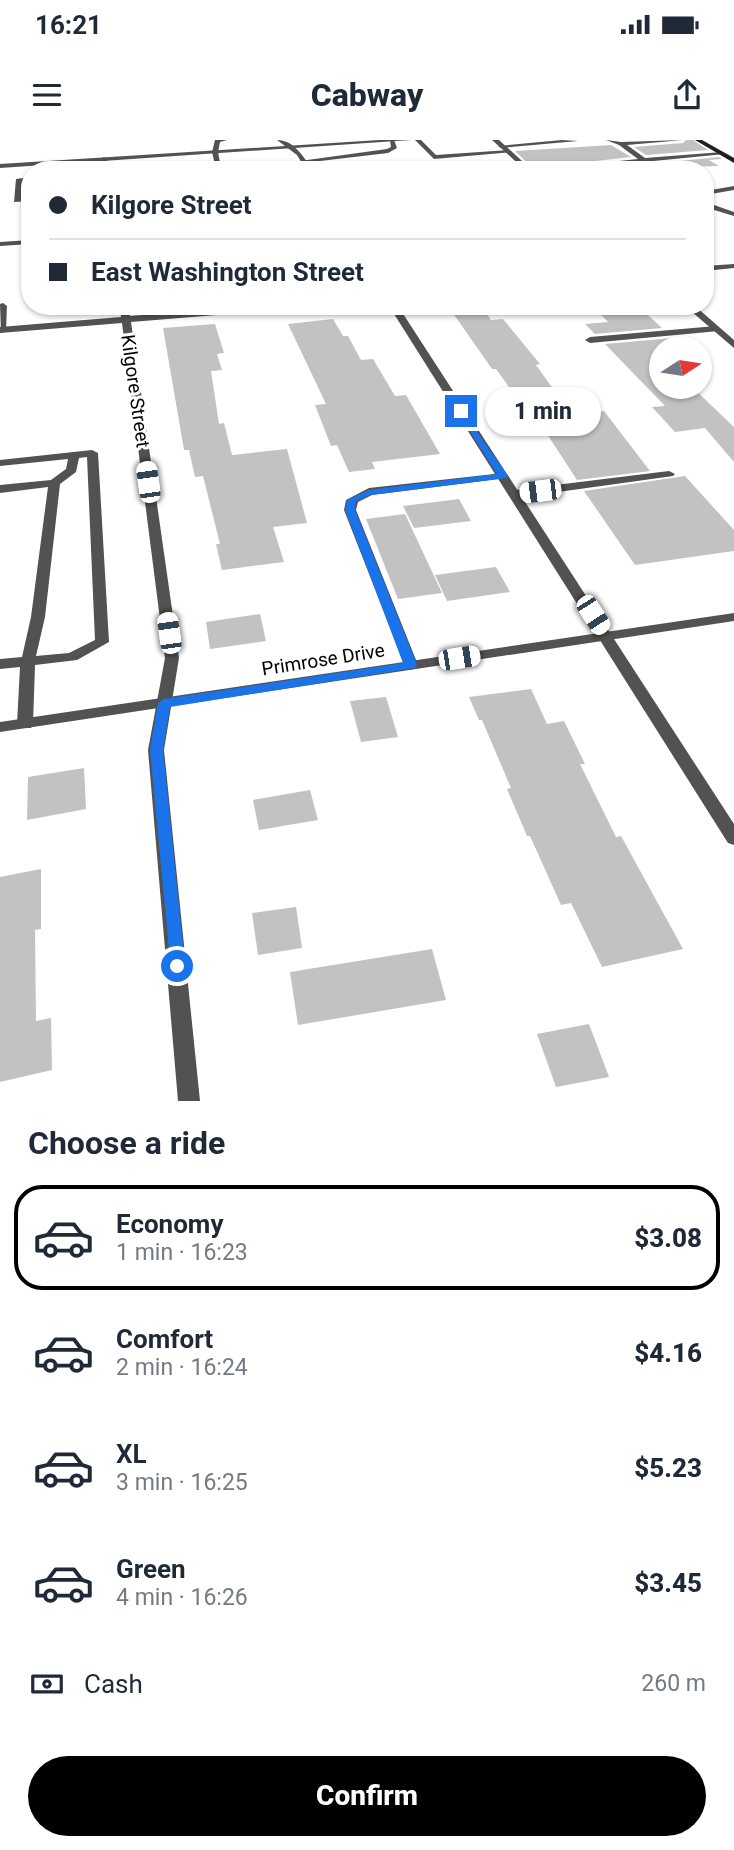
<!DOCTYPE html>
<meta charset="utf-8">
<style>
:root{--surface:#fff;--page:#f2f2f3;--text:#1f2937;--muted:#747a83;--line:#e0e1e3;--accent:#000}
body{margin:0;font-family:Roboto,sans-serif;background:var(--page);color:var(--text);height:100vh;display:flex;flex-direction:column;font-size:26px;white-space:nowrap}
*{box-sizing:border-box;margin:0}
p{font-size:23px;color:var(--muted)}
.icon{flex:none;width:38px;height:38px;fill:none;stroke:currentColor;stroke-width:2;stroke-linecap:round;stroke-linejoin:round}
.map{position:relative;height:961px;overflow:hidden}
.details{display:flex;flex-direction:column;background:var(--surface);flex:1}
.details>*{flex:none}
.banner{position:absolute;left:21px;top:21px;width:693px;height:154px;border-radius:28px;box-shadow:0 2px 5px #0004;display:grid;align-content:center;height:154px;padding:0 28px;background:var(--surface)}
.needle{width:46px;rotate:78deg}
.fabs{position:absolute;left:649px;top:196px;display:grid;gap:14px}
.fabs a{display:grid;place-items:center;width:63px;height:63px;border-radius:50%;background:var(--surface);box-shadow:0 2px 5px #0004;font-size:35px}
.end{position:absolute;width:32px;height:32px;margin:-16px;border:9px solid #1a73e8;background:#fff;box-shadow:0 0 0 4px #fff}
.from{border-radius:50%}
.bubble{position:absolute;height:49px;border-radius:24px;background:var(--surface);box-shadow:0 2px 5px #0004;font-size:23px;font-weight:800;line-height:49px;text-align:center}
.car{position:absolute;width:21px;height:42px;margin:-21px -10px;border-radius:9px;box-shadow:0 0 5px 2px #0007;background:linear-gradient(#fff 24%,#345 0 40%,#fff 0 76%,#345 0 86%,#fff 0)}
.banner b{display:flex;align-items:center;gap:24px;height:66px;font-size:26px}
.banner b+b{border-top:2px solid var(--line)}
.banner i{width:18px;height:18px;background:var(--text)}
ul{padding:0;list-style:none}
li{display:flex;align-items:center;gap:21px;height:105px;margin:0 14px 10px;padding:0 14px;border:4px solid transparent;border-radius:28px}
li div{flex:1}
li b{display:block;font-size:26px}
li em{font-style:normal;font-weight:800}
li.active{border-color:var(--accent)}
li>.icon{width:63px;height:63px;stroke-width:1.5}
h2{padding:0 28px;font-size:32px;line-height:84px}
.pay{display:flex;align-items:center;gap:18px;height:77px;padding:0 28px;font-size:26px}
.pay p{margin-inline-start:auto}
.cta{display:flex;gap:14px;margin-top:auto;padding:14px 28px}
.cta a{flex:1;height:80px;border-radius:42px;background:var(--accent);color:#fff;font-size:28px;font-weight:800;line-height:80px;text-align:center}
.status{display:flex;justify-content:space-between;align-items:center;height:49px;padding:0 35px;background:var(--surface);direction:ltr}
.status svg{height:19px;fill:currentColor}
header{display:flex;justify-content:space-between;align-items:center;height:91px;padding:0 28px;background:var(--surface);font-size:32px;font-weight:800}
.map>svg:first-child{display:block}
.building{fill:#c2c2c2}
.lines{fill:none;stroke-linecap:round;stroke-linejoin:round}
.service{fill:#525252;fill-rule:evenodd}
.minor{fill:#525252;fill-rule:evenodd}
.tertiary{fill:#525252;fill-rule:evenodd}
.secondary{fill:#1f1f1f;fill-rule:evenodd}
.route{fill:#1a73e8}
.labels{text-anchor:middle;stroke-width:6;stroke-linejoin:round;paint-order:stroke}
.street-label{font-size:19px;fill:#000;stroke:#fff}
</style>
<div class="status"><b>16:21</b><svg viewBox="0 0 49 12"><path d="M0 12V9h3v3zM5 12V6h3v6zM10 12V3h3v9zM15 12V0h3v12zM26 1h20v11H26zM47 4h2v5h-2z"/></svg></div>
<header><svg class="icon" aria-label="menu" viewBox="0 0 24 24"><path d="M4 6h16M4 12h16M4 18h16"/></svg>Cabway<svg class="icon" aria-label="share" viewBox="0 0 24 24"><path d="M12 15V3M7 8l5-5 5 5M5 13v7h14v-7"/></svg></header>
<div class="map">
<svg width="734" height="961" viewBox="0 0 734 961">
<rect width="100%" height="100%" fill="#fff"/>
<!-- building -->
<g class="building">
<path d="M686,0H693L708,10L646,15L634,7L683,3Z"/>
<path d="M611,5L631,17L533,28L515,11Z"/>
<path d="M719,17L722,19L709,20L719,26L591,30Z"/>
<path d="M448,166H482L491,180L503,179L540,224L536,225L572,275L604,271L650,331L577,340L534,274L529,275L496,229H492Z"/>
<path d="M593,166H638L662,188L595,194L585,184L608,182Z"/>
<path d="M333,179L343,196H348L361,220L373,219L395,256L406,255L440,314L372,322L375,329L349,332L337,305L331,306L315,265L326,264L288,184Z"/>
<path d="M215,184L224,213L217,214L222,230L211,231L219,284L224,283L232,315L287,309L307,383L273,387L284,422L222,430L216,404H220L203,336L195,337L189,310H184L163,188Z"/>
<path d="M672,198L684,208H662V247H692L734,287V322L705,288L675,292L652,267L665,266L605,204Z"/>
<path d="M685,336L734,390V411L635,425L584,351Z"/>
<path d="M459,359L471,381L414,388L403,366Z"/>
<path d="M405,374L442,453L398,459L366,379Z"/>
<path d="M496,427L510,452L447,461L435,435Z"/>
<path d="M260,474L266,501L210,509L206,482Z"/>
<path d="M531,549L547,584L564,581L585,624H580L616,697L621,696L683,809L602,827L571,763L561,765L530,696H527L507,649L511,648L482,580H479L469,557Z"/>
<path d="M386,557L398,597L361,602L350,561Z"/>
<path d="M84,628L86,669L27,680L28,637Z"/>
<path d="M310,650L318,680L259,690L253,660Z"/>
<path d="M41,729V789L35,790L36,881L51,878L52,930L0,942V737Z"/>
<path d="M296,767L302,808L258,815L252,773Z"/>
<path d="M432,809L446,860L298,885L290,832Z"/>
<path d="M589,884L609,937L556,947L537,894Z"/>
</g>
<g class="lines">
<!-- service -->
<g class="service">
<path d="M215,0H227L220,2L218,12L221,28L170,30L215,25L212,12Z"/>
<path d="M390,0H394L397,8L388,13L303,23L300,21L387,9L391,7Z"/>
<path d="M415,0H421L436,15L509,10L512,12L434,19Z"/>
<path d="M562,0L578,1L501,8L498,6Z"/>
<path d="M606,0L621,2L683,0L627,5L645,18L722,12L725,14L561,30H534L638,19L619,5Z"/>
<path d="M30,37V41H22L21,58L30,57V61L14,62L16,39Z"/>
<path d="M734,46V50L705,55V51Z"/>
<path d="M714,65L734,72V76L711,69Z"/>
<path d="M30,100V104L0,106V102Z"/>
<path d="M3,163L7,166L6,190L1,193L0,164Z"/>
<path d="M716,186L719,187V191L590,203L585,200L590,197Z"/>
<path d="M92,310L98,313L109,502L77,520L35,525L33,584L31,588H19L17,584L20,527L0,529V519L22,517L31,477L48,347L0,353V345L51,340L66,329L68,319L0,326V320ZM87,317L95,500L69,513L36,516L45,477L60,344L76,332L79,318Z"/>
<path d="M669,331L675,334L673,336L515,358L509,354L515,350Z"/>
<path d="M503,333L509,336L507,338L372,355L358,362L356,370L418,525L411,530L406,528L344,370L346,360L369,348Z"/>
</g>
<!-- minor -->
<g class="minor">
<path d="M277,0C294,0 304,17 312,30H306L297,15Z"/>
<path d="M492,0H499L532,30H525Z"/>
<path d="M104,17L107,19L108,30H102L101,19Z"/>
<path d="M734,124V128L705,131V126Z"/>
<path d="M120,166H128L130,176L254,166H293L289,169L131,182L179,518L164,610L200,961H178L148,610L165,518L122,183L0,193V187L121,177Z"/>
<path d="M389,166H398L734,684V705L728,703Z"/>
<path d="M685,166H695L734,200V208Z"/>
</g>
<!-- tertiary -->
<g class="tertiary">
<path d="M379,0H411L0,28V24Z"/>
<path d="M734,473V481L0,592V582Z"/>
</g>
<!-- secondary -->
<path class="secondary" d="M695,0H702L734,18V23Z"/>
</g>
<!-- route -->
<path class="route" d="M461,269L508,336L506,338L371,355L356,361L355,370L417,525L415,528L170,567L163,610L185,826L182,831H171L150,610L158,563L164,559L403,523L345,370L347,360L369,350L497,334L457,271Z"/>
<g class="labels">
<!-- street labels -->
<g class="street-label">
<text transform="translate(136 251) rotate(82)" y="7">Kilgore Street</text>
<text transform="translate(323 519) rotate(-9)" y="7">Primrose Drive</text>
</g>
</g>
</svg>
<div class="fabs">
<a><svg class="needle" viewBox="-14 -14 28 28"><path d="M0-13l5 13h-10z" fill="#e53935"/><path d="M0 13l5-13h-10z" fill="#747a83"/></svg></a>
</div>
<i class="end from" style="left:177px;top:826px"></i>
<i class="end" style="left:461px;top:271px"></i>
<div class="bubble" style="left:485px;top:247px;width:116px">1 min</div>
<i class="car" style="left:148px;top:342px;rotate:352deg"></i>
<i class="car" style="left:540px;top:351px;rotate:263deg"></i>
<i class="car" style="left:593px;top:475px;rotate:147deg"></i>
<i class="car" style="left:169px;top:493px;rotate:352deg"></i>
<i class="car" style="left:459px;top:518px;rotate:81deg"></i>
<div class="banner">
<b><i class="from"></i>Kilgore Street</b>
<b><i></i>East Washington Street</b>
</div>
</div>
<section class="details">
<h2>Choose a ride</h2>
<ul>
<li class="active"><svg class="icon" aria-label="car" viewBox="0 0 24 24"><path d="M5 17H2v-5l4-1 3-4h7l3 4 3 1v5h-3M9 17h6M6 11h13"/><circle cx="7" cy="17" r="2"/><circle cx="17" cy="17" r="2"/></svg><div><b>Economy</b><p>1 min · 16:23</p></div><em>$3.08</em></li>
<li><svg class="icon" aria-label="car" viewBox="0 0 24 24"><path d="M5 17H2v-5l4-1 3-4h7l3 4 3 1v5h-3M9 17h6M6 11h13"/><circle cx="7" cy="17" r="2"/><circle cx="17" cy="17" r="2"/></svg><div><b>Comfort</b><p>2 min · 16:24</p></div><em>$4.16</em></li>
<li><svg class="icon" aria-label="car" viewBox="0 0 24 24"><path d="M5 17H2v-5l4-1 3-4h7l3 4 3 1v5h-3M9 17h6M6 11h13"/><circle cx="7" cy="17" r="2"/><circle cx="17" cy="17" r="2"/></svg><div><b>XL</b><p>3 min · 16:25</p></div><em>$5.23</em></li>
<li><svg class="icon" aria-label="car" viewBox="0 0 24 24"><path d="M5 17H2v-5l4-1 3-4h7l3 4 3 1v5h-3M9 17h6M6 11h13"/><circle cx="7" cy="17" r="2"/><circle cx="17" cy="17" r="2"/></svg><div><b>Green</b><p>4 min · 16:26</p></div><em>$3.45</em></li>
</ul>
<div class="pay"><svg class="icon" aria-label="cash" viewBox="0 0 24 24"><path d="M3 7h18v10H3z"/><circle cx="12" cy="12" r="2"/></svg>Cash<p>260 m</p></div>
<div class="cta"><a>Confirm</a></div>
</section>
